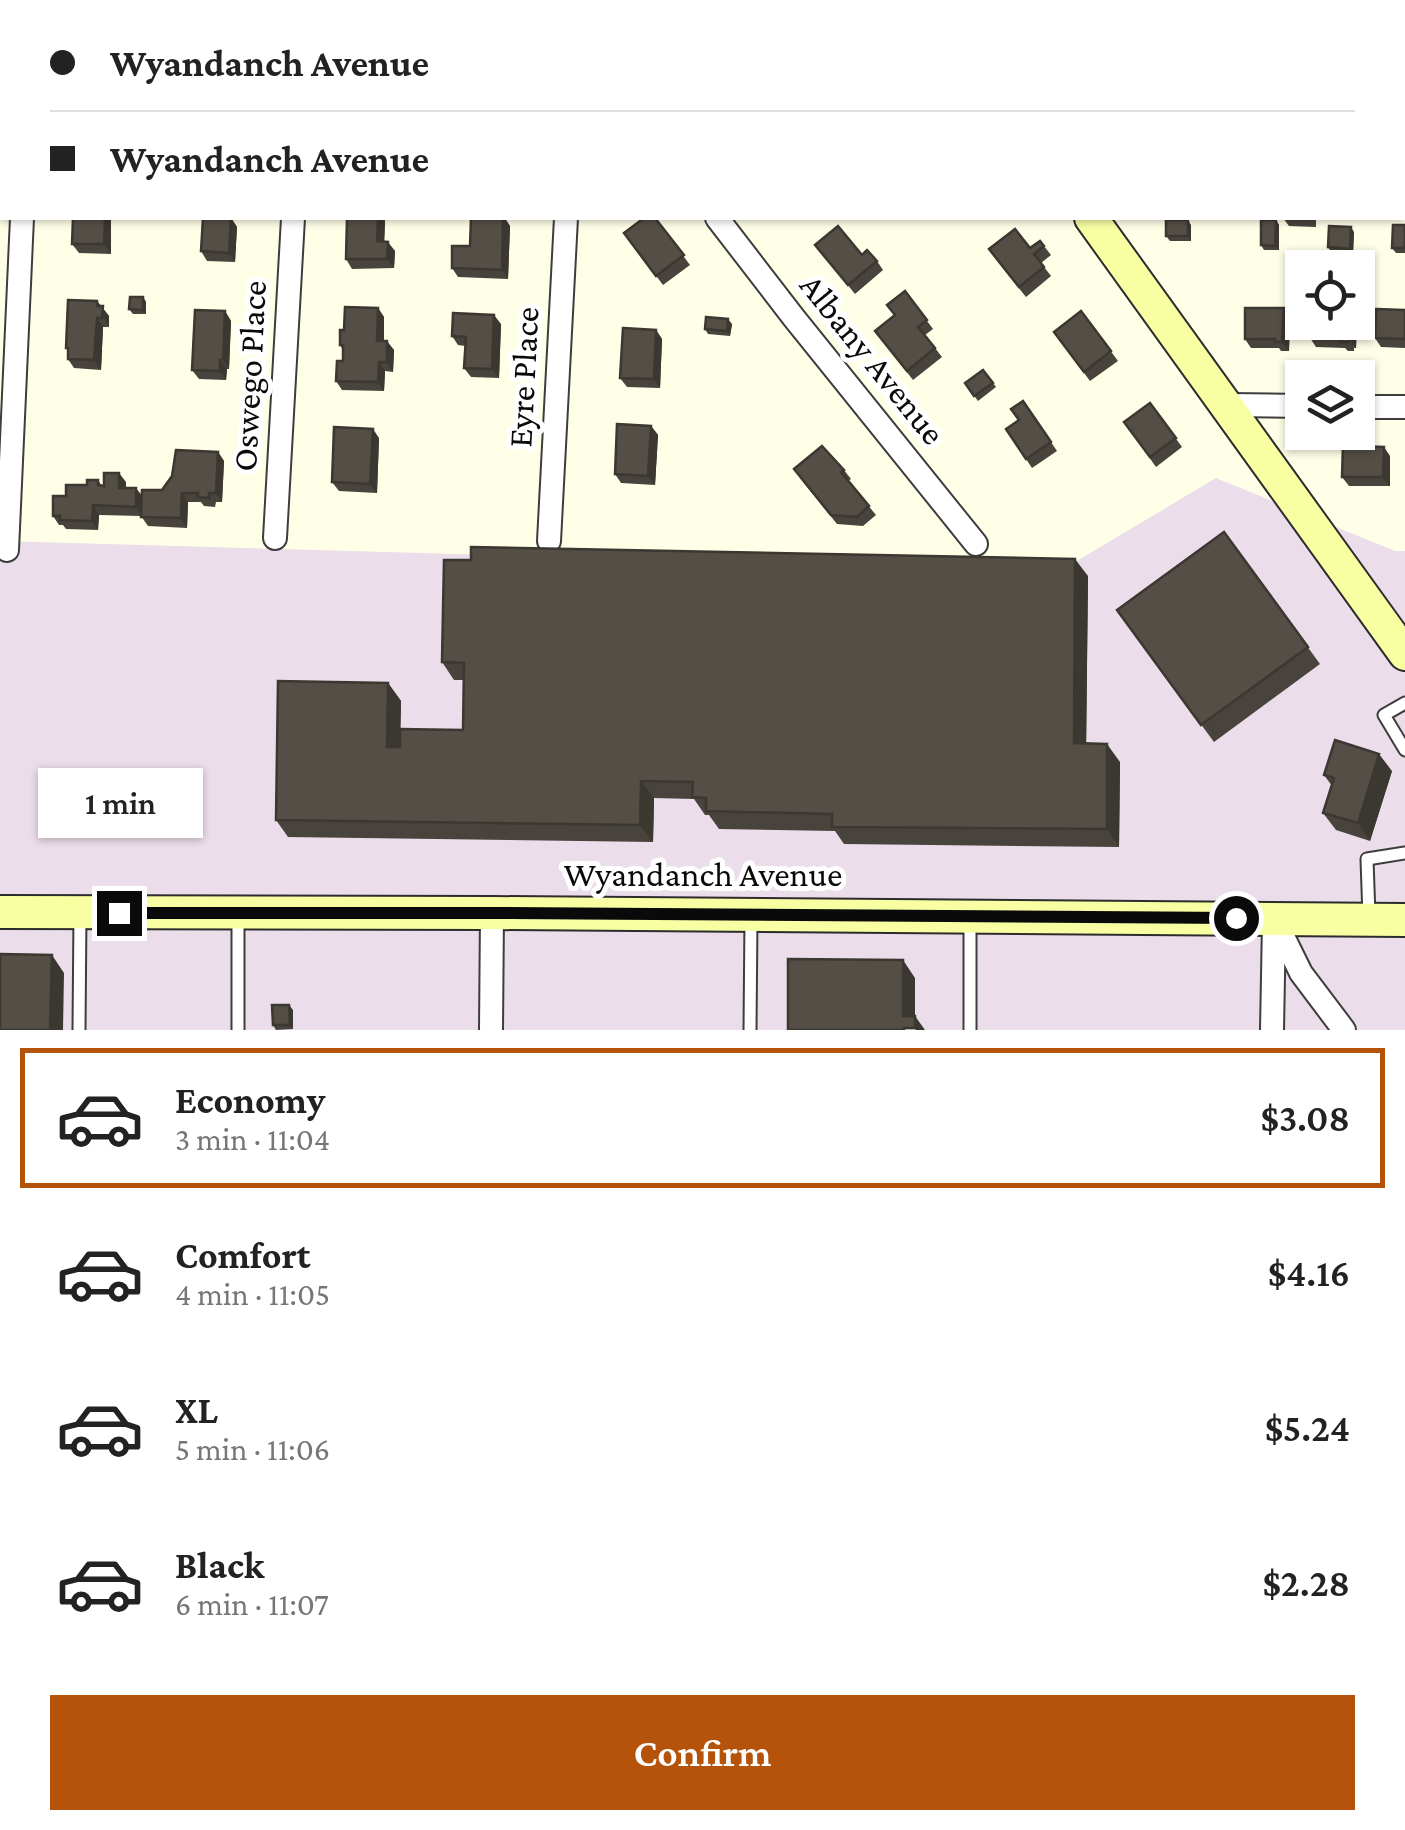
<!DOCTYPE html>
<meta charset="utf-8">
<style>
:root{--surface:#fff;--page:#f6f6f6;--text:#222;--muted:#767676;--line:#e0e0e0;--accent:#b45309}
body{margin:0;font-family:"Crimson Pro",serif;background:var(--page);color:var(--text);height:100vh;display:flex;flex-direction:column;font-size:38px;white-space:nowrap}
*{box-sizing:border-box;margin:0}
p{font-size:32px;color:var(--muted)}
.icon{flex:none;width:55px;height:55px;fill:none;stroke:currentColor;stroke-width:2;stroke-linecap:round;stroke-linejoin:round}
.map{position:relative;height:1030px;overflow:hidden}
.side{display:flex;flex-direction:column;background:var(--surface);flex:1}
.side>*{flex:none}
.banner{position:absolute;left:0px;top:0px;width:1405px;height:220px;box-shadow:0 2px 8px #0004;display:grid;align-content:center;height:220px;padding:0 50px;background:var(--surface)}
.buttons{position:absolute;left:1285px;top:250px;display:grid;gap:20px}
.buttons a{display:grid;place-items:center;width:90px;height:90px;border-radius:0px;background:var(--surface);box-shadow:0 2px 8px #0004;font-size:50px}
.end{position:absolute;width:45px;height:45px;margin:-22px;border:12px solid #0a0a0a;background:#fff;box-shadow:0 0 0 5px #fff}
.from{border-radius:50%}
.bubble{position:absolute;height:70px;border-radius:0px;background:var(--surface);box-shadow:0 2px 8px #0004;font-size:32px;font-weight:600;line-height:70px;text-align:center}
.banner b{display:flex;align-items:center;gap:35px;height:95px;font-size:38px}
.banner b+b{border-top:2px solid var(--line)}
.banner i{width:25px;height:25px;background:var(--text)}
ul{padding:18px 0 0;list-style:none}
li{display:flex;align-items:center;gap:30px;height:140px;margin:0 20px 15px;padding:0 30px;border:5px solid transparent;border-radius:0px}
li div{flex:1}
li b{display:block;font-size:38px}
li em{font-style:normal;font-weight:600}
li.on{border-color:var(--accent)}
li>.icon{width:90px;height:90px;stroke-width:1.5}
.action{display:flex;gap:20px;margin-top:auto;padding:20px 50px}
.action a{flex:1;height:115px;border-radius:0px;background:var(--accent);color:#fff;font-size:40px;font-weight:600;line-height:115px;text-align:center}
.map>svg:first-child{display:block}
.industrial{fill:#ebddea}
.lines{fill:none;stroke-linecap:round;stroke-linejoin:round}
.lane-casing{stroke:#3d3d3d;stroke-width:15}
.street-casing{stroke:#3d3d3d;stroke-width:26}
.secondary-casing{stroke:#2c2c2c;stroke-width:36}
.lane{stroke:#fff;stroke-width:11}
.street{stroke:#fff;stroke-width:22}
.secondary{stroke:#f8ffa3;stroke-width:32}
.wall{fill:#48433c}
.shaded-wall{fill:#3b3731}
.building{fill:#544e46;stroke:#3b3731;stroke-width:2.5}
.route{stroke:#0a0a0a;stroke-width:12}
.labels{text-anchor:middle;stroke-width:10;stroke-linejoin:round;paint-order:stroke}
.street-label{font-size:35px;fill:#0a0a0a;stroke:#fff}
</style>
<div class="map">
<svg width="1405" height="1030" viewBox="0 0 1405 1030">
<rect width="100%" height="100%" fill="#ffffe8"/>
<!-- industrial -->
<path class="industrial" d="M1216,478L1395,551H1405V1030H0V541L1060,571Z"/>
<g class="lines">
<!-- lane casing -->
<g class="lane-casing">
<g id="lane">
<path d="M1405,703L1384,715L1405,750"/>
<path d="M1369,917L1367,859L1405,853"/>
<path d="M79,1030L80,914"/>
<path d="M238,1030V914"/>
<path d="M750,1030L751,919"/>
<path d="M970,1030V920"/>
</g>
</g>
<!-- street casing -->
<g class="street-casing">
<g id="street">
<path d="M549,0L551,2"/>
<path d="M32,2V0"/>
<path d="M305,2V0"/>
<path d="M1402,136H1405"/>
<path d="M717,218L794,318L976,544"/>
<path d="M1228,405L1302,406"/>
<path d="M1358,407H1405"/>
<path d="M275,538L293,218"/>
<path d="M549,541L566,218"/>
<path d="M7,550L22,218"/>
<path d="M1274,918L1301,973L1344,1030"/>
<path d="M491,1030L492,913"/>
<path d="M1272,1030L1274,922"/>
</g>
</g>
<!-- secondary casing -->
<g class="secondary-casing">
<g id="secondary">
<path d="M934,0L936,2"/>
<path d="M1091,218L1405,654"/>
<path d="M0,912L492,913L1405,920"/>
</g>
</g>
<!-- lane -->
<use href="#lane" class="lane"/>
<!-- street -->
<use href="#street" class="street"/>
<!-- secondary -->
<use href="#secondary" class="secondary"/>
</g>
<!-- wall -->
<g class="wall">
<path d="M73,218H111V254L79,253L72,244Z"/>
<path d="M231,218L237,227L235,262L207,261L201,251Z"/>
<path d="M347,218H383L385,221L384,241L395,251L394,268L352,269L346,259Z"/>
<path d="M655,218L690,265L663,285L624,233Z"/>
<path d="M1283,218H1316V227L1289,226Z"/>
<path d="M505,220L510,226L508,279L458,277L452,268Z"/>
<path d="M1276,220L1279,225V250H1264L1261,245Z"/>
<path d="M1191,225V241H1170L1166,236Z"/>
<path d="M1405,225V253H1396L1392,248Z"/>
<path d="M1354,232L1353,253L1331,252L1328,247Z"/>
<path d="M1040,241L1051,255L1041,263L1051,276L1026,297L995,258L1030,248Z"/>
<path d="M815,245L862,255L877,261L883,270L855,294Z"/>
<path d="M905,291L933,329L925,335L942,357L913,380L882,340L895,316Z"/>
<path d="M143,297L146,302V314H133L129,309Z"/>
<path d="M97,301L109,316V327H103L101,370L74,368L68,359V351L66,348Z"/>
<path d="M378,308L384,317V341L394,350L393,372L385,371L384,391L342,390L336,381L343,361V350L340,345Z"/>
<path d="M1405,310V348L1381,347L1375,338Z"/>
<path d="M225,311L231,321L229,369H227L226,380L199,379L192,370Z"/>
<path d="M1081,311L1118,361L1090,381L1054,332Z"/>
<path d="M1290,318L1289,351H1281L1279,348H1251L1245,339Z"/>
<path d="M1357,322L1356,348H1354V351H1348L1345,348L1316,347L1310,338Z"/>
<path d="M501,324L499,378L471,377L464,368L465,346L458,345L452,336Z"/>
<path d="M732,324L730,336L708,334L705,329Z"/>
<path d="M656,330L662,339L660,388L627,387L620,378Z"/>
<path d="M983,370L996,387L978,401L965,383Z"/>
<path d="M1023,401L1057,451L1032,468L1006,429L1019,420Z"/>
<path d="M1150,403L1182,447L1156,467L1124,422Z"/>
<path d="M651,426L658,435L655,485L621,483L615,474Z"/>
<path d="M379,438L377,493L339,491L332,482Z"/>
<path d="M1354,443L1356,446L1390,456V486H1349L1342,477Z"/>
<path d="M218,452L224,461L222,502H216L215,507L204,506L201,502H188L187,528L148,526L141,516L99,515L98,530L66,529L63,525H59L53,516L66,496L98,480L102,486L126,482V488L142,496L162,490Z"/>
<path d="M844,470L851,479L848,481L876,515L863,526L837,524L800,478Z"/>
<path d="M1224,532L1320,664L1214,742L1117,610Z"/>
<path d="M1088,576L1086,744L1120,762L1119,847L844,844L835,831L719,829L709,815H705L694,799L654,798L653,842L288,837L276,820L388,683L401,701L400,729L463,730L464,680H454L442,662Z"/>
<path d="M1392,771L1370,841L1336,830L1323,813L1332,786L1324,775Z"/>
<path d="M293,1010V1029L276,1030L273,1025Z"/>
</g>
<!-- shaded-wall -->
<g class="shaded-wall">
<path d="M105,218H111V254L104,244Z"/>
<path d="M231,218L237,227L235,262L229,253Z"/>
<path d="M378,218H383L385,221L384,251L377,241Z"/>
<path d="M499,218H505L510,226L508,279L502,270Z"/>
<path d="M1188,220L1191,225V241L1188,236Z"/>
<path d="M1276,220L1279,225V250L1275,246Z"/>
<path d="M1351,227L1354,232L1353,253L1350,249Z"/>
<path d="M388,242L395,251L394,268L387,259Z"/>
<path d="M143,297L146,302V314L143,310Z"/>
<path d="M97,301L109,316V327L97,306Z"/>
<path d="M378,308L384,317V350L377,341Z"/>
<path d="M1284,308L1290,318L1289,351L1282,342Z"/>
<path d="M225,311L231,321L229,369L223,360Z"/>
<path d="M494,315L501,324L499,378L492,369Z"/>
<path d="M97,318L103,327L101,370L94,360Z"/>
<path d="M728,319L732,324L730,336L727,331Z"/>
<path d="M1350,322H1357L1356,348L1350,339Z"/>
<path d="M656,330L662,339L660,388L654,379Z"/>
<path d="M387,341L394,350L393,372L387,362Z"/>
<path d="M220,360L227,369L226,380L220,371Z"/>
<path d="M379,362L385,371L384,391L378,382Z"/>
<path d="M651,426L658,435L655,485L648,476Z"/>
<path d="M373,429L379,438L377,493L370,484Z"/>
<path d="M1384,447L1390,456V486L1383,477Z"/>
<path d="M218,452L224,461L222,502L216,493Z"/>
<path d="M119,473L126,482L125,497L119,488Z"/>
<path d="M136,488L143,497L142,516L136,507Z"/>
<path d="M182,493L188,502L187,528L181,518Z"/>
<path d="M93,505L99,515L98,530L92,521Z"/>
<path d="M1075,559L1088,576L1086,761L1074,743Z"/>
<path d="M388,683L401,701L400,764L387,747Z"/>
<path d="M1107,744L1120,762L1119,847L1107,829Z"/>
<path d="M1379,754L1392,771L1370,841L1358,823Z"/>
<path d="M641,781L654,798L653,842L640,825Z"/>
<path d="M52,955L64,973L63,1030H50Z"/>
<path d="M903,960L915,978V1016L925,1030H916L903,1016Z"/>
<path d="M289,1005L293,1010V1029L290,1025Z"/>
</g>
<!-- building -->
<g class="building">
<rect x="208" y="0" width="33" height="2"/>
<rect x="357" y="0" width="31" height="2"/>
<path d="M682,0H711L713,2H679Z"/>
<path d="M727,0H761L763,2H725Z"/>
<rect x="1220" y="0" width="17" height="2"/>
<path d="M1344,0H1371L1370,2H1344Z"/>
<rect x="1402" y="36" width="3" height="31"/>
<path d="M73,218H105L104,244H72Z"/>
<path d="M203,218H231L229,253L201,251Z"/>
<path d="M347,218H378L377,241L388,242L387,259H346Z"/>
<path d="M471,218H503L502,270L452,268V246H470Z"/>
<path d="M644,218H655L684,255L656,276L624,233Z"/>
<rect x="1166" y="220" width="22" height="16"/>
<path d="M1261,220H1276L1275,246L1261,245Z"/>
<path d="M1393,225H1405V248H1392Z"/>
<path d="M838,226L862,255L867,250L877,261L848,285L815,245Z"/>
<path d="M1329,226L1351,227L1350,249L1328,247Z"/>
<path d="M1015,229L1030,248L1040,241L1044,246L1034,254L1044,267L1019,287L989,249Z"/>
<path d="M905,291L927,320L918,327L935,348L907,371L875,331L895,315L887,305Z"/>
<path d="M130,297H143V310L129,309Z"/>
<path d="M68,300L97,301V306H103L102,318H97L94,360L68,359V348H66Z"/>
<path d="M345,307L378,308L377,341H387V362H379L378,382L336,381L337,361H343V345H340V330H344Z"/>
<path d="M1245,308H1284L1282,342H1275V339H1245Z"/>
<path d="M1376,309L1405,310V339L1375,338Z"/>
<path d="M195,310L225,311L223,360H220V371L192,370Z"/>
<path d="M1081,311L1111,351L1084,372L1054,332Z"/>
<path d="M453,313L494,315L492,369L464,368L466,337L452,336Z"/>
<path d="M706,317L728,319L727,331L705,329Z"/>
<path d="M1310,322H1350V339H1348V342H1341V339L1310,338Z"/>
<path d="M623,328L656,330L654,379L620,378Z"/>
<path d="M983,370L993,383L974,396L965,383Z"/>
<path d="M1023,401L1051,442L1026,459L1006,429L1019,420L1011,409Z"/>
<path d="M1150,403L1176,438L1150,457L1124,422Z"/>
<path d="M617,424L651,426L648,476L615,474Z"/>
<path d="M334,427L373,429L370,484L332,482Z"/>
<path d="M1343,443H1354V446L1384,447L1383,477H1342Z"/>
<path d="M822,446L844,470L841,472L869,506L857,517L831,515L794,469Z"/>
<path d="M176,450L218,452L216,493H209V498L198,497V493H182L181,518L141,517L142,490H162L172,476Z"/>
<path d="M104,473H119V488H136V507L93,505L92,521L60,520V516H53V496H66V485H87V480H98V485L104,486Z"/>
<path d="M1224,532L1308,647L1201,725L1117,610Z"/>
<path d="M471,547L1075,559L1074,743L1107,744V829L832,827V814L706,811V798L692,797L693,782L641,781L640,825L276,820L278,681L388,683L387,747H400V729L463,730L464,663L442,662L444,560H471Z"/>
<path d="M1335,740L1379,754L1358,823L1323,813L1334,778L1324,775Z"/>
<path d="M0,954L52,955L50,1030H0Z"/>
<path d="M788,959L903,960V1016H915V1028H904V1030H788Z"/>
<path d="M272,1005H289L290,1025H273Z"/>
</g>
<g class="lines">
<!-- route -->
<path class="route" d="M119,913H492L1236,918"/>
</g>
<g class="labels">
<!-- street labels -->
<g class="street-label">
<text transform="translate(873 359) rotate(51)" y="12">Albany Avenue</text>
<text transform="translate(249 376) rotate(-87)" y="12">Oswego Place</text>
<text transform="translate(523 377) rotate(-87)" y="12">Eyre Place</text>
<text x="703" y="886">Wyandanch Avenue</text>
</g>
</g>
</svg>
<div class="buttons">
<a><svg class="icon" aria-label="locate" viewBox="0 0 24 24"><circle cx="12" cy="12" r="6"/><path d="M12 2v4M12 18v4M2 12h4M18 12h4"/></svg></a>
<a><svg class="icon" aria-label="layers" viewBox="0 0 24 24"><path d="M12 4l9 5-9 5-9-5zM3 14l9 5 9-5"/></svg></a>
</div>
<i class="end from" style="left:1236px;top:918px"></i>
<i class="end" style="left:119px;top:913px"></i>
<div class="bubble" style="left:38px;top:768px;width:165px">1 min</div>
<div class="banner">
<b><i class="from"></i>Wyandanch Avenue</b>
<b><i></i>Wyandanch Avenue</b>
</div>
</div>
<section class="side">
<ul>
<li class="on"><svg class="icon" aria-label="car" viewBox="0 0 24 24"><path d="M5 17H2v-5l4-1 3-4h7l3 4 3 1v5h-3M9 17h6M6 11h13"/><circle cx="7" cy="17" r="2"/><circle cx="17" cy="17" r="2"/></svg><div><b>Economy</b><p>3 min · 11:04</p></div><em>$3.08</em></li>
<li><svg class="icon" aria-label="car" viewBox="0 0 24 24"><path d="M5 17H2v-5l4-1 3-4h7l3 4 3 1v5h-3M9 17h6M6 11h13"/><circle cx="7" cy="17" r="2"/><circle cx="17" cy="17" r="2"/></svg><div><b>Comfort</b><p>4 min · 11:05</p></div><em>$4.16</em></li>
<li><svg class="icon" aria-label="car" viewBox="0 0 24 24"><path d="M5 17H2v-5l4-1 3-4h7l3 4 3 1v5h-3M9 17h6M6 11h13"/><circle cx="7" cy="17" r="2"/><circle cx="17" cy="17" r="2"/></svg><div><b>XL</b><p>5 min · 11:06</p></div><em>$5.24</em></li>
<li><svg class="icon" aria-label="car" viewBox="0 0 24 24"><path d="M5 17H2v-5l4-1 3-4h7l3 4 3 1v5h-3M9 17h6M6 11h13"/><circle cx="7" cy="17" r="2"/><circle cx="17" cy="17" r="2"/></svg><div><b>Black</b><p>6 min · 11:07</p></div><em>$2.28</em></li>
</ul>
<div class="action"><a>Confirm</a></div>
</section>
